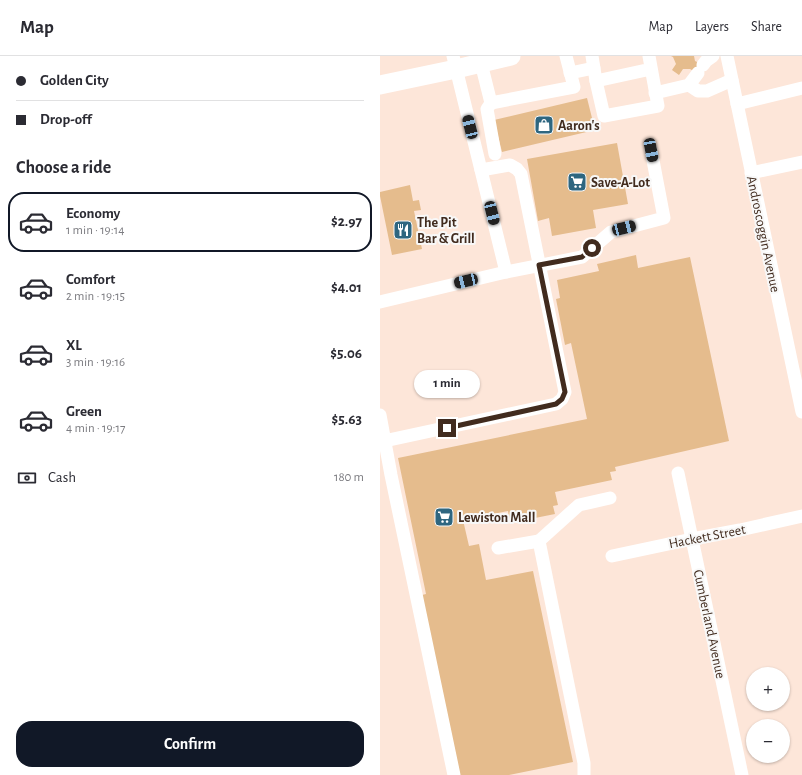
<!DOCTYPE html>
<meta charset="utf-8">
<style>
:root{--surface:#fff;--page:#f7f7f7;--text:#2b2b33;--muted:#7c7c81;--line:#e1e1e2;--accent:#111827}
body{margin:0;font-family:"Alegreya Sans",sans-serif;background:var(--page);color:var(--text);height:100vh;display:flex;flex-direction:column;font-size:15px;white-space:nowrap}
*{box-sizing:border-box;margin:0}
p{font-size:13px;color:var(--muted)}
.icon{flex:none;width:22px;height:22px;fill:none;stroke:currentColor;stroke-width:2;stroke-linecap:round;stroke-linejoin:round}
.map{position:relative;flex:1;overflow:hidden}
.details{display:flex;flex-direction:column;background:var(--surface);width:380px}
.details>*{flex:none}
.guide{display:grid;align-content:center;height:88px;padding:0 16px;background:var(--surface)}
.buttons{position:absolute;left:366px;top:611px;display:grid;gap:8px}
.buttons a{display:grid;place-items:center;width:44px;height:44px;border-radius:50%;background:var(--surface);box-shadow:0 1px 3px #0004;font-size:20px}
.end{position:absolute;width:18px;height:18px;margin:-9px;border:5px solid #412b1e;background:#fff;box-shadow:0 0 0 2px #fff}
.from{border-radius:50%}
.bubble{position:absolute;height:28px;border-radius:14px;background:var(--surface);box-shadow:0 1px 3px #0004;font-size:13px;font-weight:700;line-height:28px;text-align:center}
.car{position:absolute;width:12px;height:24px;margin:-12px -6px;border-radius:5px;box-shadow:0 0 3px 1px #0007;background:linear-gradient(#222 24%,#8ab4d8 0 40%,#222 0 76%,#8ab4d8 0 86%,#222 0)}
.guide b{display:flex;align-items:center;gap:14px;height:38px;font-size:15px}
.guide b+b{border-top:1px solid var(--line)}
.guide i{width:10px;height:10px;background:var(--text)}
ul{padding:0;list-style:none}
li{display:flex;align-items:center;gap:12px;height:60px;margin:0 8px 6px;padding:0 8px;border:2px solid transparent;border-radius:16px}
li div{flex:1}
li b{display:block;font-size:15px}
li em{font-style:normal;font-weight:700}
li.active{border-color:var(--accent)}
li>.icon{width:36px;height:36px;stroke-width:1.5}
h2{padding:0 16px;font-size:18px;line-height:48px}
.pay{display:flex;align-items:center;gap:10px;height:44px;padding:0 16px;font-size:15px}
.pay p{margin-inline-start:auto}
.action{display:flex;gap:8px;margin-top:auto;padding:8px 16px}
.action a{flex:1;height:46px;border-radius:16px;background:var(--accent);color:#fff;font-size:16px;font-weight:700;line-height:46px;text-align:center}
header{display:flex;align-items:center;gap:24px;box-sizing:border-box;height:56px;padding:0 20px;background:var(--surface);border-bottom:1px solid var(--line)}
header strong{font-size:19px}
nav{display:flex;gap:22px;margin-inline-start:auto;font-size:14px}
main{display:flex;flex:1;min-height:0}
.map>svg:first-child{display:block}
.building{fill:#e5bc8d}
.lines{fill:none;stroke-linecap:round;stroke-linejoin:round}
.minor{stroke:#fff;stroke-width:13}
.highway{stroke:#fff;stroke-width:19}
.route{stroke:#412b1e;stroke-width:5}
.labels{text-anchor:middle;stroke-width:4;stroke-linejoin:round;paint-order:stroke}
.poi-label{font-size:14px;font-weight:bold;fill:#412b1e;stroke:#f8f8f8;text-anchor:start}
.street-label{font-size:14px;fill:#412b1e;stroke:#f8f8f8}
</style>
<header>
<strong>Map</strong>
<nav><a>Map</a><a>Layers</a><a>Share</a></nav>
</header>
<main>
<section class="details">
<div class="guide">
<b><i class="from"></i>Golden City</b>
<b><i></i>Drop-off</b>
</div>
<h2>Choose a ride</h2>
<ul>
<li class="active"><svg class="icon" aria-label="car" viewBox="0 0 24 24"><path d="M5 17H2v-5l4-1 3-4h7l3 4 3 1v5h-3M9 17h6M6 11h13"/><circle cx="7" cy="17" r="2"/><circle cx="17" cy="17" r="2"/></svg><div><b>Economy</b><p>1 min · 19:14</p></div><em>$2.97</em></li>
<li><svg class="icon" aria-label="car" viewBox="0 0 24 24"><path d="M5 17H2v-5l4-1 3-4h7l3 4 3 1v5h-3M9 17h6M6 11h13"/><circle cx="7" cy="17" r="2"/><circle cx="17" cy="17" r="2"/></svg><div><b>Comfort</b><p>2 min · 19:15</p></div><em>$4.01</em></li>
<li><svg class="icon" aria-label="car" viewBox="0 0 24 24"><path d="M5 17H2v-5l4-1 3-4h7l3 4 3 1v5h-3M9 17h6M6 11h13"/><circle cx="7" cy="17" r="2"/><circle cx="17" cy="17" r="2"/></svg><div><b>XL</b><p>3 min · 19:16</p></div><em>$5.06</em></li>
<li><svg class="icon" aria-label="car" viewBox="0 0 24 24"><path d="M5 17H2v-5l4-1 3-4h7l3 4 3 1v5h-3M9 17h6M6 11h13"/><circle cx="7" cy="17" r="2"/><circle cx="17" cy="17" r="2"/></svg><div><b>Green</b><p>4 min · 19:17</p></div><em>$5.63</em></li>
</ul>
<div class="pay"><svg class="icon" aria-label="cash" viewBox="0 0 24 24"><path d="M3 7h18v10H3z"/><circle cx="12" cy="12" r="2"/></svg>Cash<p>180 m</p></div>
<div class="action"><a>Confirm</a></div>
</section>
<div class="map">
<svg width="422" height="719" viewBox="0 0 422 719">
<rect width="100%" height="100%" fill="#fde6d9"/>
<!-- building -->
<g class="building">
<path d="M291,0H314L315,5L326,10L321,19L310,13H303L299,19L292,14L296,8L293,1Z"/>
<path d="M207,42L215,74L122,96L114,64Z"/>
<path d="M237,87L248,148L213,154L216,172L172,180L169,162L158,165L147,103Z"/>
<path d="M30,129L33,145L39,144L41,154L34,155L42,193L12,199L0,140V136Z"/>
<path d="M256,199L258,212L310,201L349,385L235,411L236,415L230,416L232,424L175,436L178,449L173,450L175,458L130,467L128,455L83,464L89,490L99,488L106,524L153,515L193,706L129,719H80L42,539L46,538L18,402L207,363L191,287L185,289L176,243L180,242L177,224L219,215L217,208Z"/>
</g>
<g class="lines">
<!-- minor -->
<g class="minor">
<path d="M73,0L126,216L202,201L231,176L284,162L271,94"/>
<path d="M212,0L216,25"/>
<path d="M269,0L278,50L224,60L216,25L271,13"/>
<path d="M347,0L422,356"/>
<path d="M101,7L111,47L194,31L186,0"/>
<path d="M323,9L326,5L333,0"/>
<path d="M190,17L214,12"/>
<path d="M309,29L318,35H327L352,24"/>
<path d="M275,37L309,29L318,17"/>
<path d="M111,47L107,53L115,98"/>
<path d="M357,48L422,32"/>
<path d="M371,117L422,106"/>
<path d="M0,246L126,216"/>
<path d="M0,359L11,419L74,719"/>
<path d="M0,386L176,348L182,343L185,336L141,118L137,113L130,109L101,114"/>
<path d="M298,417L362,719"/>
<path d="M118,492L159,485"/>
<path d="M232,500L312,483L360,474L422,460"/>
<path d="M204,719V707L159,485L199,449L230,442"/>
</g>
<!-- highway -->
<path class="highway" d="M0,29L76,13L131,0"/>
</g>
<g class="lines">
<!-- route -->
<path class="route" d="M67,372L176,348L182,343L185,336L159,209L202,201L212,192"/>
</g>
<!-- icons -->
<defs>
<g id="shop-square" transform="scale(1)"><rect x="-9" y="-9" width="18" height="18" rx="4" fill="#2e6680" stroke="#f8f8f8"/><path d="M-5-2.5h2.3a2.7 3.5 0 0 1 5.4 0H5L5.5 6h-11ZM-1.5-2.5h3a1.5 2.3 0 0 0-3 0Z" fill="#fff"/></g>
<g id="supermarket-square" transform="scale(1)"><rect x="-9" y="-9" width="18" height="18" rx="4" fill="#2e6680" stroke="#f8f8f8"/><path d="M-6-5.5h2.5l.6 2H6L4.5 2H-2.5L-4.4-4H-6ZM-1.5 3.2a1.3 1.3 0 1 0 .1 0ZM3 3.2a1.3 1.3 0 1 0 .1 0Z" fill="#fff"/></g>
<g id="restaurant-square" transform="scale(1)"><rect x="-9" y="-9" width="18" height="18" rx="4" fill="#2e6680" stroke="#f8f8f8"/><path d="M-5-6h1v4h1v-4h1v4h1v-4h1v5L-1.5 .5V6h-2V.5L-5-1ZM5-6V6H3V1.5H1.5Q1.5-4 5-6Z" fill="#fff"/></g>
</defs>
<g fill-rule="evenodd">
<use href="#shop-square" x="164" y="69"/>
<use href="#supermarket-square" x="197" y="126"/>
<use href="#restaurant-square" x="23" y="174"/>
<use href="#supermarket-square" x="64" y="461"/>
</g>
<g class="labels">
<!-- poi labels -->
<g class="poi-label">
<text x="178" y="74">Aaron's</text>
<text x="211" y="131">Save-A-Lot</text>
<text x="37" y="171">The Pit<tspan x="37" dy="16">Bar &amp; Grill</tspan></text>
<text x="78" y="466">Lewiston Mall</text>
</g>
<!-- street labels -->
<g class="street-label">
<text transform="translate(384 178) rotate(78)" y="5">Androscoggin Avenue</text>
<text transform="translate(327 480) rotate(-11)" y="5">Hackett Street</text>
<text transform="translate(330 568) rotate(78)" y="5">Cumberland Avenue</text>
</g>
</g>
</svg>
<div class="buttons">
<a>+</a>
<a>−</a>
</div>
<i class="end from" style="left:212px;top:192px"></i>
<i class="end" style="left:67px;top:372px"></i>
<div class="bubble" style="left:34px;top:314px;width:66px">1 min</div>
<i class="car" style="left:90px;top:71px;rotate:346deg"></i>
<i class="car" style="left:271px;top:94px;rotate:169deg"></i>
<i class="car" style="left:112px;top:157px;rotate:166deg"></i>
<i class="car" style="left:244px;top:172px;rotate:76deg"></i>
<i class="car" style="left:86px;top:225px;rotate:257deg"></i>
</div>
</main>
